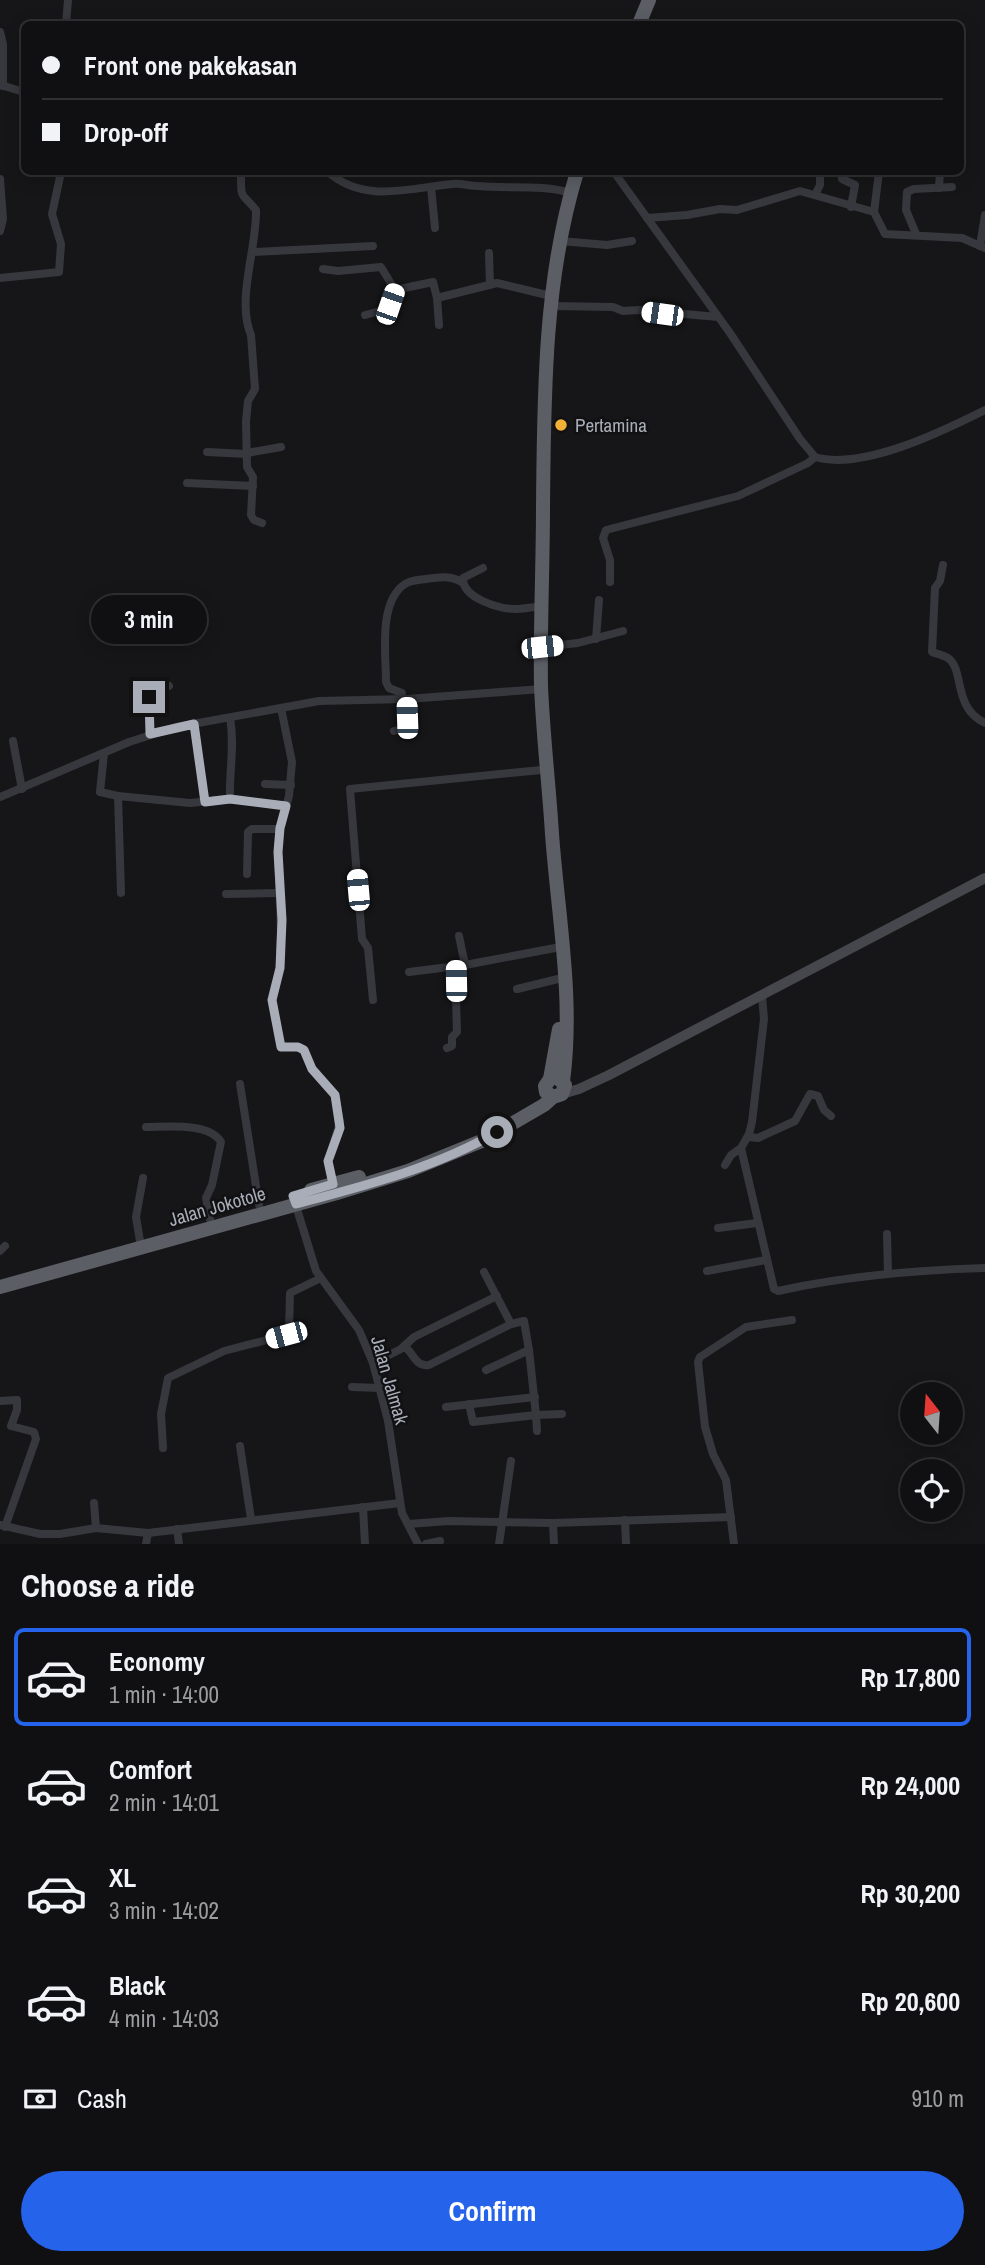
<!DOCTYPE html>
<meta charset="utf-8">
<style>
:root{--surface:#101012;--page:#19191b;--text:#f1f3f6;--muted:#9c9d9f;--line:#303032;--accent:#2563eb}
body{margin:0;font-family:"Archivo Narrow",sans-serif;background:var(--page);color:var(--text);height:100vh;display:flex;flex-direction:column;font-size:26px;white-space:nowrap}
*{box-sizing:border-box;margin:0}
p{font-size:23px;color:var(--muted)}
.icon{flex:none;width:38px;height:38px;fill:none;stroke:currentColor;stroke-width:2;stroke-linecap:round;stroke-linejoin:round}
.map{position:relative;height:1544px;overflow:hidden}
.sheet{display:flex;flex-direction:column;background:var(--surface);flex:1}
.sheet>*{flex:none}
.banner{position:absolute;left:21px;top:21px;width:943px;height:154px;border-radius:10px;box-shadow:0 4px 18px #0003,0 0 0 2px var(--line);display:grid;align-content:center;height:154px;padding:0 21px;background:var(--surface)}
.needle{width:46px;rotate:343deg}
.controls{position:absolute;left:900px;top:1382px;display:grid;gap:14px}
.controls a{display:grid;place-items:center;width:63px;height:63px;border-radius:50%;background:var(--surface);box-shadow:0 4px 18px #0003,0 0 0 2px var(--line);font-size:35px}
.end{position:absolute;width:32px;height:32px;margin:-16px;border:9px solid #a8adb8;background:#111;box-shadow:0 0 0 4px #111}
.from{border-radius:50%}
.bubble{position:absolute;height:49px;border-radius:24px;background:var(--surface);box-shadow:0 4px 18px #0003,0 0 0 2px var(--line);font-size:23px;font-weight:700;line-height:49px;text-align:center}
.car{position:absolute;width:21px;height:42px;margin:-21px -10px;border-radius:9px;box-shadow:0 0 5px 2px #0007;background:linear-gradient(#fff 24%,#345 0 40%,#fff 0 76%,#345 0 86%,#fff 0)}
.banner b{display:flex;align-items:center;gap:24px;height:66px;font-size:26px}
.banner b+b{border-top:2px solid var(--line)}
.banner i{width:18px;height:18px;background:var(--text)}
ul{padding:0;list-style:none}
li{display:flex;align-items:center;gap:21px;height:98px;margin:0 14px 10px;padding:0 7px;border:4px solid transparent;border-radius:10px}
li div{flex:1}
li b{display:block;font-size:26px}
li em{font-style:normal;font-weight:700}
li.active{border-color:var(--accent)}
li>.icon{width:63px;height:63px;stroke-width:1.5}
h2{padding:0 21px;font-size:32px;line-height:84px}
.pay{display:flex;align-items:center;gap:18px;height:77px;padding:0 21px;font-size:26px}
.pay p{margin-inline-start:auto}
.action{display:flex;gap:14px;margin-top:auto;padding:14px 21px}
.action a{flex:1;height:80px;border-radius:42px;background:var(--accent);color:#fff;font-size:28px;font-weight:700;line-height:80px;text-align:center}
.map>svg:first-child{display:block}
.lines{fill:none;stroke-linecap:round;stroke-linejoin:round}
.minor{stroke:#37383d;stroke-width:8}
.secondary{stroke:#45474d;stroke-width:10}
.trunk{stroke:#5b5e65;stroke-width:14}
.route{stroke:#a8adb8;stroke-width:9}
.poi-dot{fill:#f2b134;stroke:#111113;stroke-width:2.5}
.labels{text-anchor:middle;stroke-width:5;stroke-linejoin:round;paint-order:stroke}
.poi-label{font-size:19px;fill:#a8adb8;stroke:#111113;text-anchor:start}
.street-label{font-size:19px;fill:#a8adb8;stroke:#111113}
</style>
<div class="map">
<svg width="985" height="1544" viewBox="0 0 985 1544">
<rect width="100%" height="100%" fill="#161618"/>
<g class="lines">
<!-- minor -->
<g class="minor">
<path d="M66,24L68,0"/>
<path d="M0,32L3,44V86"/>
<path d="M1,85L24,92"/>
<path d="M241,172C241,200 240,191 256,210C257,248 236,300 251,335L255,389L248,401L246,421L247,467L253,477L251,515L254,520L262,523"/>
<path d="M328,172C365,204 409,188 452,184C462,183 470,186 479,186C509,189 542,184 571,193"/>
<path d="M614,172L730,333L800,439L815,457C862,471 943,431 985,410"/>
<path d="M841,172L842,179L855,185L851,207"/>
<path d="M0,179L3,219L0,231"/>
<path d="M431,187L435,228"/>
<path d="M939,188L940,172"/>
<path d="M815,195L820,185V172"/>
<path d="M874,212L879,172"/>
<path d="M647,218L687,215L720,209L737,210L800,191L874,212L885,234L962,238L985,248"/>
<path d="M916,234L906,210L907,192L914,189L952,187"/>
<path d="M560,241L607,245L632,241"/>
<path d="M980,246L985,215"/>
<path d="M252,252L373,246"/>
<path d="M489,253L490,285"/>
<path d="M323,269L338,271L381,267L395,290L433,282L437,298L497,283L547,295"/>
<path d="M0,278L59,272L61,244L52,214L61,172"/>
<path d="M437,298L439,325"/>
<path d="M551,306L613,307L623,311L639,310L718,317"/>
<path d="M365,315L388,309L395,290"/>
<path d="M207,452L247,454"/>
<path d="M247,453L281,447"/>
<path d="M187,483L253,486"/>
<path d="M943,565L940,581L935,588L932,652C937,654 943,655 948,658C965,670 952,707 985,723"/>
<path d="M483,568L463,578C462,598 499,609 516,609C523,609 531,607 538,607"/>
<path d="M610,582V560L603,538L606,530L738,496L808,463L815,457"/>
<path d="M596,639L599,600"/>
<path d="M542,647L578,643L623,631"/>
<path d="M402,699V693L389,688L386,682C386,654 378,602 405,584C411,580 419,580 426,579C439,577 451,575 463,583"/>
<path d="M281,708L292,762L289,796L280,829L278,853L281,932L280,968L272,1001L281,1047H298L304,1050L312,1068L335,1095L340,1122L328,1162L333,1184"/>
<path d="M230,718C235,745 229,772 230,799"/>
<path d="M194,724L205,802"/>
<path d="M394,731L404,728L407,718V699"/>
<path d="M150,734V693L169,686"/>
<path d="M13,741L22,789"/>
<path d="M104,753L100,792L118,796"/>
<path d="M265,784L291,785"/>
<path d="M0,797L129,742L176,727L319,701L407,699L542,689"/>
<path d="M247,874L248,832L252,829H280"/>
<path d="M121,893L118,796L190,803L230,799L286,806"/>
<path d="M226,894L279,893"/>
<path d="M459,936L465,965"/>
<path d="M409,972L465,965L555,948"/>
<path d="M517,989L558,979"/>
<path d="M762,996L764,1019L752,1122L749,1134L741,1148L774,1289L778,1291C845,1276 916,1270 985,1268"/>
<path d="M373,1000L368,948L362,939L350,789L541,770"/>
<path d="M447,1048L452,1046V1037L457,1032L455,966"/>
<path d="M240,1084L259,1205"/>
<path d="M146,1127C166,1127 209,1122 221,1142L212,1185L206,1198L210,1219"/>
<path d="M748,1137L758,1138L795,1121L810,1094L818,1096L824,1110L831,1116"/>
<path d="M725,1165L731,1155L741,1148"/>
<path d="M293,1196L316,1271L359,1330L373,1363L388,1421L402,1513L418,1544"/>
<path d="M718,1228L757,1223"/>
<path d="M887,1234L888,1274"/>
<path d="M141,1247L136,1217L143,1178"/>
<path d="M0,1251L5,1246"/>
<path d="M707,1271L766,1260"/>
<path d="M484,1272L511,1324"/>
<path d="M404,1346C414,1353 415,1367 429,1365L511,1324L524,1321L529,1350L536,1415L473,1422L469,1404"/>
<path d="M373,1363L401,1349L414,1337L497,1296"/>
<path d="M486,1370L529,1350"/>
<path d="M352,1387L380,1388"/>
<path d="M0,1401L17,1400V1410L11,1426L34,1432L36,1439L5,1527"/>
<path d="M446,1407L535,1397"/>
<path d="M537,1431L536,1415L562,1414"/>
<path d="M240,1446L251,1519"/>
<path d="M163,1448L161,1414L168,1378L224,1351L286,1335L289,1331L290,1293L321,1278"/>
<path d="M94,1503L96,1528"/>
<path d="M363,1507L365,1544"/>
<path d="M625,1520L626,1544"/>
<path d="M553,1523L554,1544"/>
<path d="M408,1524L449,1521L553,1523L731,1517"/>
<path d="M0,1525L40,1534H60L96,1528L148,1533L400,1503"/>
<path d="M177,1529L179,1544"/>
<path d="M146,1544L148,1533"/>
<path d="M426,1544L440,1541"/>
<path d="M499,1544L511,1461"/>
<path d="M734,1544L726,1480L713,1454L705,1427L698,1362L700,1357L746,1327L792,1320"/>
</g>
<!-- secondary -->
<path class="secondary" d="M562,1094L579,1089L609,1075L985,878"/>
<!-- trunk -->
<g class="trunk">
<path d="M639,24L649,0"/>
<path d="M550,1079L559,1029"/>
<path d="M563,1081C574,999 558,916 552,834C549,785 543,735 541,686C540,627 543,566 543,507C544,395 544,279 577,172"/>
<path d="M311,1190L359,1177"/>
<path d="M0,1287L337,1193L408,1171L484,1140L544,1105L553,1097L562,1094L565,1085L557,1077L550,1079L545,1086L546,1092L553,1097"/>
</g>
</g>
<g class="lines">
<!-- route -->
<path class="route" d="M149,697L150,734L194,724L205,802L230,799L286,806L280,828L278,852L282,920L280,968L272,1000L281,1047H298L304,1050L312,1069L335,1095L340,1128L328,1161L333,1184L293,1196L296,1204C364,1186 435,1168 497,1132"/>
</g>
<!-- markers -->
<circle class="poi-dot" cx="561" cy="425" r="7"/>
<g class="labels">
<!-- poi labels -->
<g class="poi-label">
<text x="575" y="432">Pertamina</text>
</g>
<!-- street labels -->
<g class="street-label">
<text transform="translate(217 1206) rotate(-16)" y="7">Jalan Jokotole</text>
<text transform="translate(390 1380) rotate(74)" y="7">Jalan Jalmak</text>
</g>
</g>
</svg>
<div class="controls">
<a><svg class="needle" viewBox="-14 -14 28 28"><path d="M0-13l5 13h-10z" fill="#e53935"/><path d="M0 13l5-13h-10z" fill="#9c9d9f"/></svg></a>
<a><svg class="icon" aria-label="locate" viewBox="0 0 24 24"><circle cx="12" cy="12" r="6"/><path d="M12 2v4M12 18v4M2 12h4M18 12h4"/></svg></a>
</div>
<i class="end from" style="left:497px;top:1132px"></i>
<i class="end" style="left:149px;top:697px"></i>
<div class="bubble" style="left:91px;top:595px;width:116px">3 min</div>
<i class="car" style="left:390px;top:304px;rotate:19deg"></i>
<i class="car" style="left:662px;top:314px;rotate:278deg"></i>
<i class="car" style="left:542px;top:647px;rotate:84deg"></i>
<i class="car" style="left:407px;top:718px;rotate:358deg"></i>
<i class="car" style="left:358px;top:890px;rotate:355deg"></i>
<i class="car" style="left:456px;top:981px;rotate:359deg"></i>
<i class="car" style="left:286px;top:1335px;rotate:255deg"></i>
<div class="banner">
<b><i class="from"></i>Front one pakekasan</b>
<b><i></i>Drop-off</b>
</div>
</div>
<section class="sheet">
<h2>Choose a ride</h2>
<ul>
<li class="active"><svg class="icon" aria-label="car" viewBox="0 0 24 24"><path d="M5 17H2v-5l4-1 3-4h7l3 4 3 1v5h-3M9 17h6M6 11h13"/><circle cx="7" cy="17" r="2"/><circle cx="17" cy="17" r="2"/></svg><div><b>Economy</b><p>1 min · 14:00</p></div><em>Rp 17,800</em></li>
<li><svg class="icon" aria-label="car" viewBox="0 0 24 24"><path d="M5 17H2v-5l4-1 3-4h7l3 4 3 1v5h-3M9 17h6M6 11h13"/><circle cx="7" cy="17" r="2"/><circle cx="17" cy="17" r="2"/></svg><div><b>Comfort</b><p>2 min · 14:01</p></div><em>Rp 24,000</em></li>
<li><svg class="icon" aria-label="car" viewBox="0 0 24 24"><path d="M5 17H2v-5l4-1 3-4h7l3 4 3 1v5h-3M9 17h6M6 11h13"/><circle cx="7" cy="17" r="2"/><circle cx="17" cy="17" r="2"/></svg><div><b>XL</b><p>3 min · 14:02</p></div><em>Rp 30,200</em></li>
<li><svg class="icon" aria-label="car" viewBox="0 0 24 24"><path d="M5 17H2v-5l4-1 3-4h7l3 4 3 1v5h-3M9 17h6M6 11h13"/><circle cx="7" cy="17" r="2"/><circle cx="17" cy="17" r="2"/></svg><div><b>Black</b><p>4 min · 14:03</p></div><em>Rp 20,600</em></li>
</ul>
<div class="pay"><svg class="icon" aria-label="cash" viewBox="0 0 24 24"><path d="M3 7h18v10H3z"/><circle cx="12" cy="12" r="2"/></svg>Cash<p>910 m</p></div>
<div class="action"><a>Confirm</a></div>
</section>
